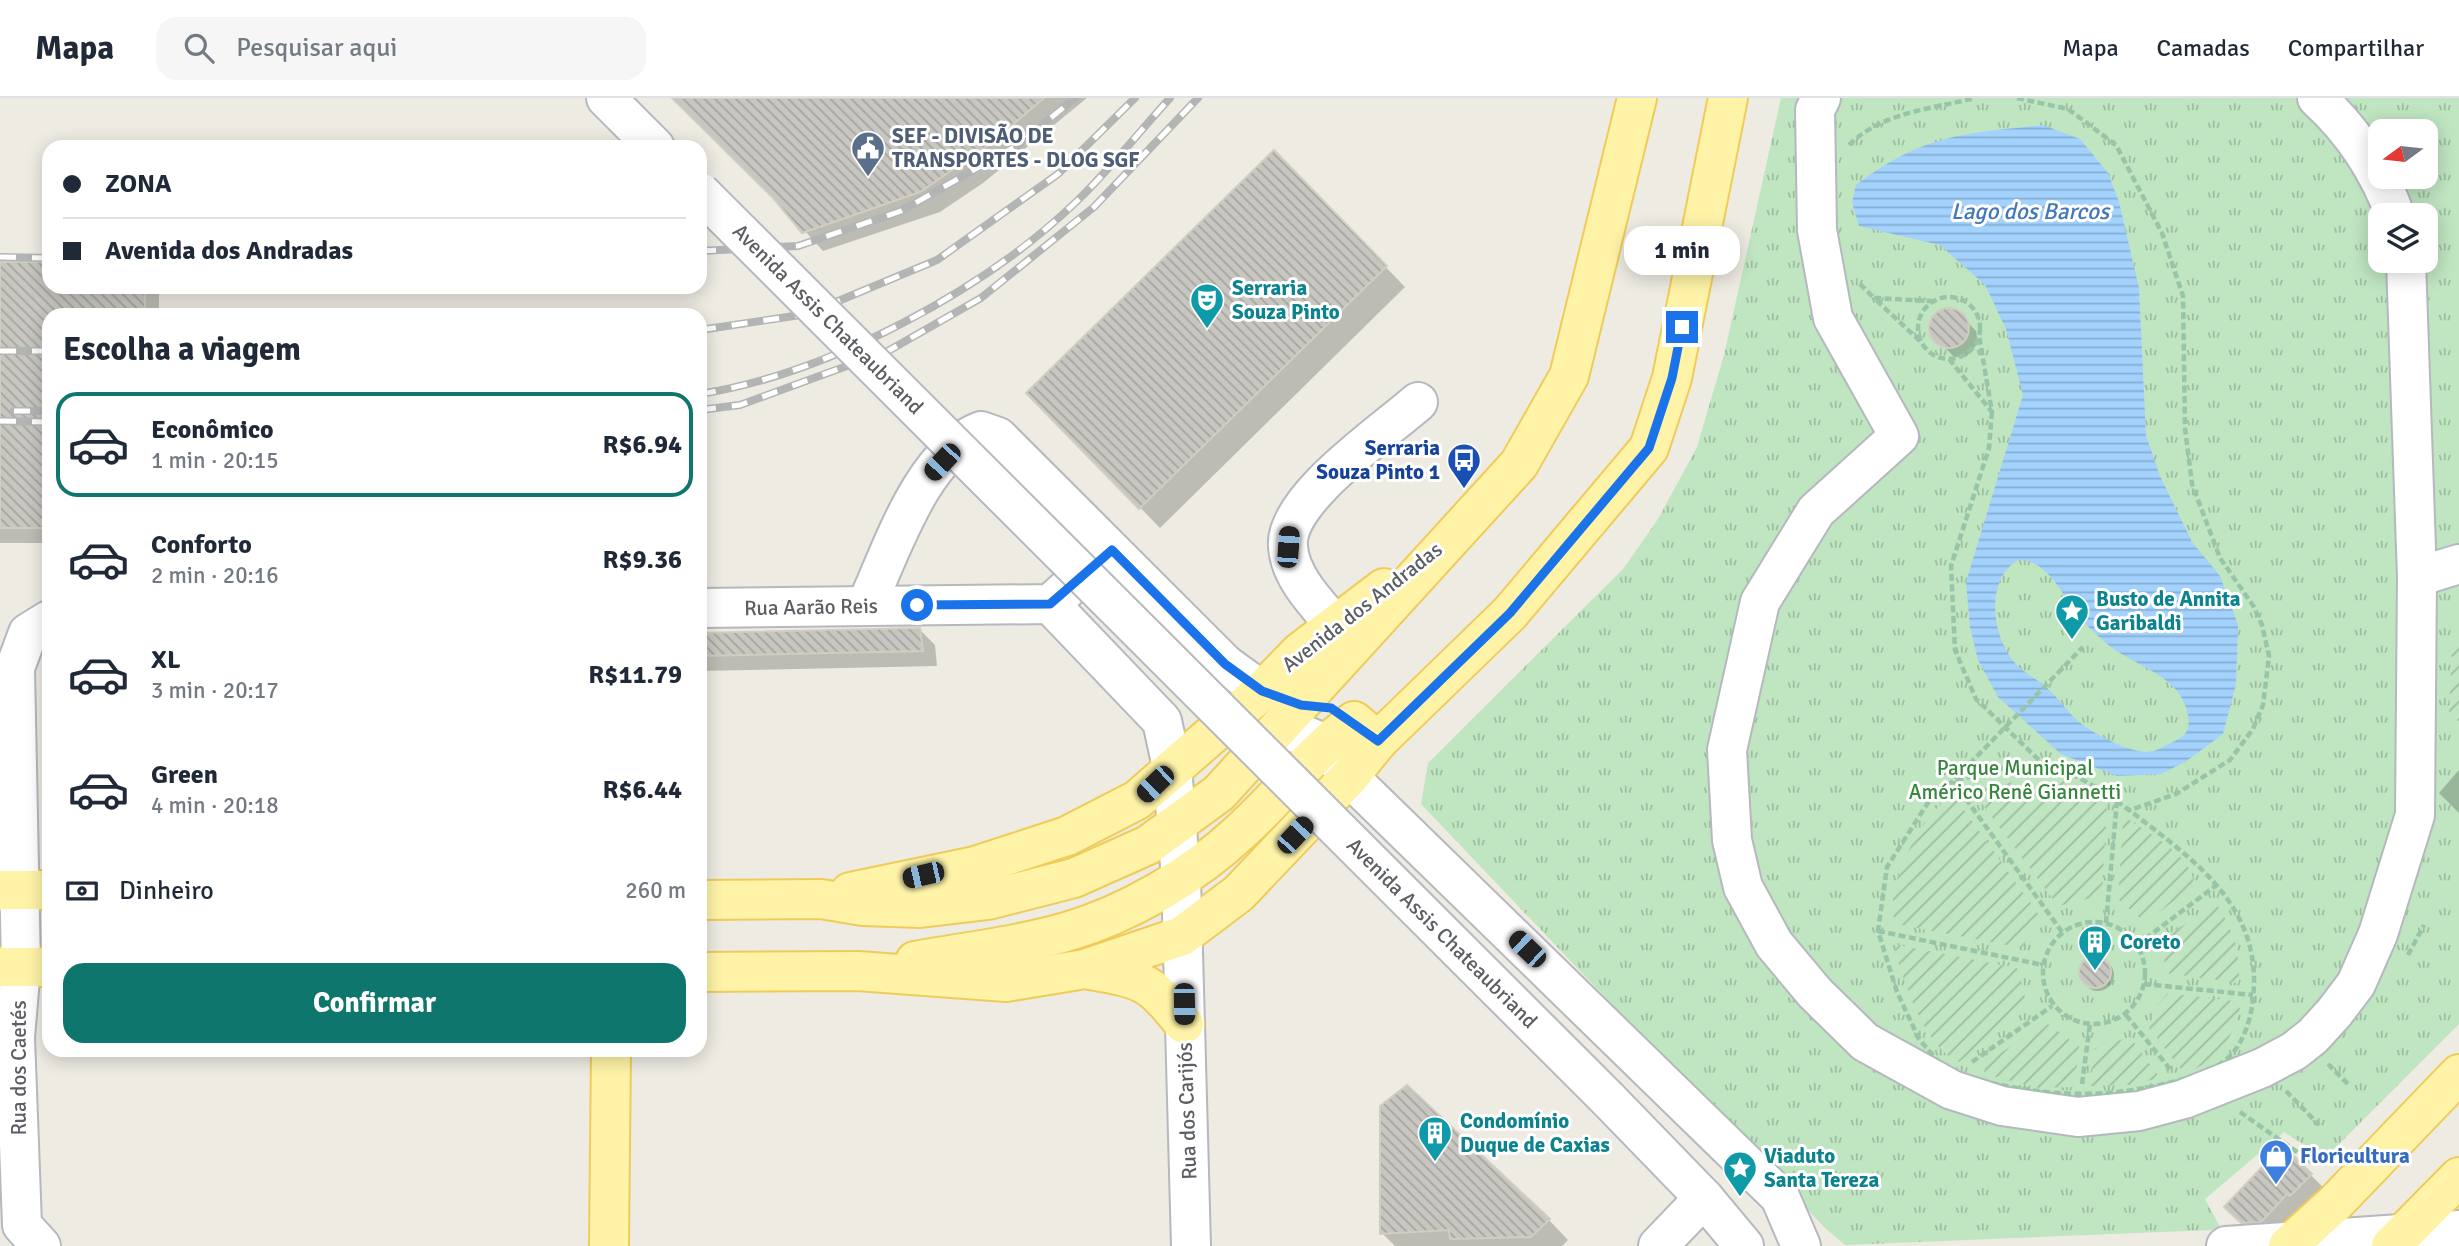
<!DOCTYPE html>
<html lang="pt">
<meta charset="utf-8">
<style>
:root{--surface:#fff;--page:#f6f6f7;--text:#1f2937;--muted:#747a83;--line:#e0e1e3;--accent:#0f766e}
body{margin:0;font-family:Signika,sans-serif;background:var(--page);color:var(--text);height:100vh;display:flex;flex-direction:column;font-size:26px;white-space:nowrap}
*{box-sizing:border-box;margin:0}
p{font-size:23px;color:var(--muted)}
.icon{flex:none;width:38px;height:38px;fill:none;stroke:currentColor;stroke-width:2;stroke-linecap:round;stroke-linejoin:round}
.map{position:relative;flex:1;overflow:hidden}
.panel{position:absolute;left:42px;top:210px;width:665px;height:749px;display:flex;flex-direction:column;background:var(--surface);border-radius:21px;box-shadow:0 4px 18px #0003}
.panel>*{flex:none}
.hud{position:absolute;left:42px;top:42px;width:665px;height:154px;border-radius:21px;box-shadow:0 4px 18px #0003;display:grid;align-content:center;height:154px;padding:0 21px;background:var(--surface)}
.needle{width:46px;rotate:255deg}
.tools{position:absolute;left:2368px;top:21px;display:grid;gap:14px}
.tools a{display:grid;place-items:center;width:70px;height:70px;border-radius:14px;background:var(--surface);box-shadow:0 4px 18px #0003;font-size:35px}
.end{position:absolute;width:32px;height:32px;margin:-16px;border:9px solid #1a73e8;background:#fff;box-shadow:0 0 0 4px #fff}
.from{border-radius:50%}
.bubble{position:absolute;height:49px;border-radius:21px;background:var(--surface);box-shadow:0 4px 18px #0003;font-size:23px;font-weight:700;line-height:49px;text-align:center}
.car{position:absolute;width:21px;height:42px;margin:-21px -10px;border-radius:9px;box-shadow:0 0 5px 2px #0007;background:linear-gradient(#222 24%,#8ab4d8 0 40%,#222 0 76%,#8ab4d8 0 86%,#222 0)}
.hud b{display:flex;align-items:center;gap:24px;height:66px;font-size:26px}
.hud b+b{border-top:2px solid var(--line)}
.hud i{width:18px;height:18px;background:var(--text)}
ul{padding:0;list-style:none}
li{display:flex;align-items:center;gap:21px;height:105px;margin:0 14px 10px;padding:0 7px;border:4px solid transparent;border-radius:21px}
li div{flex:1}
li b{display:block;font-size:26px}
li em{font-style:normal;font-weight:700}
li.active{border-color:var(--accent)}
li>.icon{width:63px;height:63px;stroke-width:1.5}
h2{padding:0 21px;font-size:32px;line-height:84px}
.pay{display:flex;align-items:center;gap:18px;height:77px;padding:0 21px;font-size:26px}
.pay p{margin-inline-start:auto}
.cta{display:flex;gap:14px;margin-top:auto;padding:14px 21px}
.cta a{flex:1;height:80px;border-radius:21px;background:var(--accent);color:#fff;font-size:28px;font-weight:700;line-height:80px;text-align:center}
header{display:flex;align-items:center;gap:42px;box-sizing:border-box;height:98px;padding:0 35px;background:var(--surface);border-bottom:2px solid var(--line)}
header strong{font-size:33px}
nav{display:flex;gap:38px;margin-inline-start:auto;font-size:24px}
.search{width:490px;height:63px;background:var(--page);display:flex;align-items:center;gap:18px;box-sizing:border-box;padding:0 24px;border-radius:21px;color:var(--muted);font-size:26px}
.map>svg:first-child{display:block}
.park{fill:url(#park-tufts);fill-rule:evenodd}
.garden{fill:url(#garden-furrows)}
.water{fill:url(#water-rules);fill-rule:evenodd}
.shadow{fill:#0003}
.building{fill:url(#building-back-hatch);stroke:#d2cdc1;stroke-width:2}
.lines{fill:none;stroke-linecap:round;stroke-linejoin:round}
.minor-casing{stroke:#b5b8bd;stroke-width:42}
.major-casing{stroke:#efcc5a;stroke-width:42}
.path{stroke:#98c5a7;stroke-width:4.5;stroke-dasharray:7 3.5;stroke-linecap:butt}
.minor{stroke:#fff;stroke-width:38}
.major{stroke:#fef3a7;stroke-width:38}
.rail-casing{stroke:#b3b4b4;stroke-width:8}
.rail{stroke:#fff;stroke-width:5;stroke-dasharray:16;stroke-linecap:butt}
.minor-bridge-casing{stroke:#b5b8bd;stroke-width:42;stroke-linecap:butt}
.minor-bridge{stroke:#fff;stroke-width:38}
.route{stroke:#1a73e8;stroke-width:9}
.labels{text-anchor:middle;stroke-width:6;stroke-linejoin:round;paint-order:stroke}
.service-label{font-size:21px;font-weight:bold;fill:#4e5e75;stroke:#fff;text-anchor:start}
.culture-label{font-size:21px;font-weight:bold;fill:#0d838f;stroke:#fff;text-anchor:start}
.street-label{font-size:21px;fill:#5b5e63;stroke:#fff}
.transit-label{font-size:21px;font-weight:bold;fill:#164399;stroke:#fff;text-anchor:end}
.park-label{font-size:21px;fill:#37863e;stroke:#fff}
.shop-label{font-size:21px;font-weight:bold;fill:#366cbe;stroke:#fff;text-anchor:start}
.water-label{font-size:23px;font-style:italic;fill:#4277b8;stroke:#fff}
</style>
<header>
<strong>Mapa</strong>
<div class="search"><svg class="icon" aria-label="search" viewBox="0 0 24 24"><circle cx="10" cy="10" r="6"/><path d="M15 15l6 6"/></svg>Pesquisar aqui</div>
<nav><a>Mapa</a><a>Camadas</a><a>Compartilhar</a></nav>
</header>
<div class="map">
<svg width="2459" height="1148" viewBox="0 0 2459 1148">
<defs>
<pattern id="park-tufts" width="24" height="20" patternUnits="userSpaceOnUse" patternTransform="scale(1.75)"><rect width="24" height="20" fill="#bfe5c1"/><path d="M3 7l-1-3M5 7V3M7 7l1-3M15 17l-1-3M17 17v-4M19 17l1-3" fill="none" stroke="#9ebda0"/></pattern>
<pattern id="garden-furrows" width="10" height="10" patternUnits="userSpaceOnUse" patternTransform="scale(1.75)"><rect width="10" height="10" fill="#bfe5c1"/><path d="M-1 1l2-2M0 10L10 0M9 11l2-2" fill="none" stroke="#9ebda0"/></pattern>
<pattern id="water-rules" width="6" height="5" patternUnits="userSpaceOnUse" patternTransform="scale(1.75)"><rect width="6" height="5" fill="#a2d2fd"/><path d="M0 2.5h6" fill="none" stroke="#87aed0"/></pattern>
<pattern id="building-back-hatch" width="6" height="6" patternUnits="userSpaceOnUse" patternTransform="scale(1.75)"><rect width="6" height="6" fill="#c8c6c0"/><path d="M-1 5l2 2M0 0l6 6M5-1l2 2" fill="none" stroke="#a5a4a0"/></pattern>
</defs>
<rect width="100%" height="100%" fill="#edebe2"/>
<!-- park -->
<path class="park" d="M1781,0H2459V926L2325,1060L2284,1034L2205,1101L2220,1129L2211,1132L1845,1147L1825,1130L1421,706L1428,665L1624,470L1658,421L1697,349L1724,257ZM2380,33H2426V79H2380ZM2380,117H2426V163H2380Z"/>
<!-- garden -->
<g class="garden">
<path d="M2459,544V624L2449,615L2452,551Z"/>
<path d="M2069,683L2107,708L2102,793L2095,799L2058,808L1972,692L1991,685Z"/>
<path d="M1947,701L1957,702L2039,817L2022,850L1896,826C1881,793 1920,721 1947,701Z"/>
<path d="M2128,721C2149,736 2194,758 2194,787L2148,823H2143L2118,801L2123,722Z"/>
<path d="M2217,807C2234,832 2240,855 2239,885L2166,875L2163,853L2157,843Z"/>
<path d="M1898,847L2017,870L2028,910L1959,964C1925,950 1904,885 1895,852Z"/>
<path d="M2168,895L2234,903L2240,910C2231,943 2218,966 2183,974L2149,930L2157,907Z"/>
<path d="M2048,926L2079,948L2075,986L2072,989L2039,990L1984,976L1985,964Z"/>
<path d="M2130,939L2160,980L2129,987L2090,988L2095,950Z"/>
</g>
<!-- water -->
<path class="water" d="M2043,27L2080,41L2108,75L2119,104L2139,190L2146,338L2160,378L2192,444L2220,478L2238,527L2236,586L2223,636L2185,664L2161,676L2117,678L2061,656L1998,599L1978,562L1970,529L1966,484L2023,297L2006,231L1985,187L1940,147L1859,128L1852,105L1856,87C1924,36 1961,36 2043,27ZM2018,462C2050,461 2064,503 2084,524C2092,533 2102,542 2111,549C2139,570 2181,578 2188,617C2191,633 2185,638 2171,645C2163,649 2155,654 2146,654C2128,653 2098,638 2083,627C2069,617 2059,600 2046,589C2037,581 2024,575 2016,566C1992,541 1984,482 2018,462Z"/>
<!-- shadow -->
<g class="shadow">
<path d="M675,0H1087L983,85L940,114L823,153L775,100Z"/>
<path d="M1294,74L1405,189L1160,430L1029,295Z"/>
<path d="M0,166H49V189H159V217H49V445H0Z"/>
<path d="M1945,212L1957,213L1976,233L1978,245L1966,259H1954L1931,235V223Z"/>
<path d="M920,532L935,547L937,568L700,573V537Z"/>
<path d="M2459,672V715L2439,695Z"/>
<circle cx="2098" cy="877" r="16"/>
<path d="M2283,1050L2326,1092L2276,1138L2257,1139L2226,1109Z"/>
<path d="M1549,1122L1568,1142L1562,1148H1395L1382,1135Z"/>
</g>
<!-- building -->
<g class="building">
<path d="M672,0H1044L990,46L920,94L802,135L774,101Z"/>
<path d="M1274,52L1387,168L1139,411L1026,295Z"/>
<path d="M0,164H49V189H145V217H49V430H0Z"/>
<circle cx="1949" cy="230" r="20"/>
<path d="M920,530L923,553L700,558V535Z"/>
<circle cx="2095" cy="874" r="16"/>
<path d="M1407,987L1550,1121L1531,1139L1450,1141L1449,1132L1380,1136V1008Z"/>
<path d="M2283,1047L2312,1076L2290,1098L2287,1096L2261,1124L2241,1125L2224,1109Z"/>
</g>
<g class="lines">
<!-- minor casing -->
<g class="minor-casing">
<g id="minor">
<path d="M606,0L655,49"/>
<path d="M1821,0L1815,12L1817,132L1833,220L1899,338L1816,413L1760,504L1727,652L1732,742L1743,789L1774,846L1815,895L1865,944L1952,992L2002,1008L2078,1019L2139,1013L2184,1001L2262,970L2294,953L2313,938L2334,915L2356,886L2378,836L2415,717L2417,479L2406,163"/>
<path d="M2317,0C2352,32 2379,73 2395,117"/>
<path d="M2417,479L2459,466"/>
<path d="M1050,506L1162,623L1172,669L1181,780L1191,1148"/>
<path d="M866,508C891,454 922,355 981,333L998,339L1225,566L1262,593"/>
<path d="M700,510L1050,506L1068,490"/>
<path d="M1335,527C1317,506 1290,479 1288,449C1283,402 1384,334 1418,304"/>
<path d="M1280,632C1322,639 1325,645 1349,679L1780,1099L1801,1148"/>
<path d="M1608,1001L1704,1100L1744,1148"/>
<path d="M41,1148L22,1127L15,939L21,869L15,570L28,535L49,522"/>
<path d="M1658,1148L1704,1100"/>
<path d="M2226,1148L2459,1132"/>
</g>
</g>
<!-- major casing -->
<g class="major-casing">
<g id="major">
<path d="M0,792H49"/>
<path d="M850,794L975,768L1067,738L1137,702L1262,593L1300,554L1384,490"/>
<path d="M700,802L821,801L863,808L920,810L988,802L1074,780L1148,747L1219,695L1519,366L1569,278L1637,0"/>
<path d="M915,863C965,854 1017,848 1066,834C1128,816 1193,778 1240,734C1280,698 1311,656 1354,623L1378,643"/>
<path d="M0,869H49"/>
<path d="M1090,872C1143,881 1150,883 1184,926"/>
<path d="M700,874L858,873L1006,884L1085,871L1182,838L1239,795L1349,679L1378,643L1510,515L1649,350L1672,280L1728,0"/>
<path d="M609,1148L611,952"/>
<path d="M2288,1148L2336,1104L2459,976"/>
<path d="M2391,1148L2459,1079"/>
</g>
</g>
<!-- path -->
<g class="path">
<path d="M2017,0L2068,11L2116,47L2162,135L2183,198L2185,330L2192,386L2220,460L2254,509L2262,527L2269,558L2263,607L2253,631L2230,662L2176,696L2130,712"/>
<path d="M1849,47C1882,14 1932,11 1975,0"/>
<path d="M1860,186L1874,200"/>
<circle cx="1949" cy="230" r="31"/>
<path d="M1920,243L1874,200L1932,203"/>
<path d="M1949,261L1992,314L1979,238"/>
<path d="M1992,314L1989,350L1951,468L1955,552L1976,601L2041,664"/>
<path d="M2042,665C2086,678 2119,704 2155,732C2207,772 2256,815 2254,887C2253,910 2249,933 2235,952C2223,969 2199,977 2180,982C2099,1004 2035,998 1955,976L1943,969L1919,941L1897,894L1878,833L1887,769L1929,703L1953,683L2020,666Z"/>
<circle cx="2094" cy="875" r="51"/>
<path d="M2106,825L2117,703"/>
<path d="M1878,833L2043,867"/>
<path d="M2062,834L1953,683L2083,549"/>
<path d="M2137,847L2218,786"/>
<path d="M2408,857L2424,827"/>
<path d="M2144,886L2253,897"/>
<path d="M2126,917L2170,971"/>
<path d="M1972,964L2052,908"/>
<path d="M2328,966L2350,988"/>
<path d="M2082,986L2090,926"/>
<path d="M2286,993L2319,1027"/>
<path d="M2240,1014L2317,1068"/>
</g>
<!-- minor -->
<use href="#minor" class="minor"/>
<!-- major -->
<use href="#major" class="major"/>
<!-- rail casing -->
<g class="rail-casing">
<g id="rail">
<path d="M700,153L798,148L901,113L1018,47L1075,0"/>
<path d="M0,159L49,160"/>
<path d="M700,232L807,216L937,162L1058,76L1135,0"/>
<path d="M0,253H49"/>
<path d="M700,296C828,276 985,192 1077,103C1110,71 1139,34 1170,0"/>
<path d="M700,312L740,307L888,253L981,200L1094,109L1198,0"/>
<path d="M14,313H49"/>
<path d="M0,323L49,324"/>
</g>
</g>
<!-- rail -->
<use href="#rail" class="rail"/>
<!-- minor-bridge casing -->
<g class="minor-bridge-casing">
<path id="minor-bridge" d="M700,94L1608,1001"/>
</g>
<!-- minor-bridge -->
<use href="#minor-bridge" class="minor-bridge"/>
</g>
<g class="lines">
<!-- route -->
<path class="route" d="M917,507L1050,506L1112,452L1225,566L1262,593L1301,607L1331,610L1378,643L1510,515L1649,350L1672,280L1682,229"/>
</g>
<!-- icons -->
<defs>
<g id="civic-pin" transform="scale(1.75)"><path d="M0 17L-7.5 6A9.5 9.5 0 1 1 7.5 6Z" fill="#5c6f8a" stroke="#fff"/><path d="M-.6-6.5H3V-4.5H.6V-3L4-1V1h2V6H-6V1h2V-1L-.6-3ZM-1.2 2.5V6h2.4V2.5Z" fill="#fff"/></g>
<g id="theatre-pin" transform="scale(1.75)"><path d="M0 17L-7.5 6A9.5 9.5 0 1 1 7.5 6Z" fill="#0f9aa8" stroke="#fff"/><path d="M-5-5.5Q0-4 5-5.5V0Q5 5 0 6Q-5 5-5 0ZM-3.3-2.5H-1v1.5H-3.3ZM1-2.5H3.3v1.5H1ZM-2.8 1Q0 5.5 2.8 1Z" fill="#fff"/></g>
<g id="bus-pin" transform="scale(1.75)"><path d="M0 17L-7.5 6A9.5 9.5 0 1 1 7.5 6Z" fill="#1a4fb4" stroke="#fff"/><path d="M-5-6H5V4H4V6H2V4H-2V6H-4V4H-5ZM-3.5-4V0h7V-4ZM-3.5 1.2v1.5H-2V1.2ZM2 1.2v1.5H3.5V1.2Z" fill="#fff"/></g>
<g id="sight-pin" transform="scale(1.75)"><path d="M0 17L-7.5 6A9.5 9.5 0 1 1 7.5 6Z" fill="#0f9aa8" stroke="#fff"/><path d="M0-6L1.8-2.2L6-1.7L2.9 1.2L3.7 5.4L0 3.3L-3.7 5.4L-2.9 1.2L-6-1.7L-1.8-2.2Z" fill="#fff"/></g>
<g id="building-pin" transform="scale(1.75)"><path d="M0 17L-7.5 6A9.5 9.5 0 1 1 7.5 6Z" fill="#0f9aa8" stroke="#fff"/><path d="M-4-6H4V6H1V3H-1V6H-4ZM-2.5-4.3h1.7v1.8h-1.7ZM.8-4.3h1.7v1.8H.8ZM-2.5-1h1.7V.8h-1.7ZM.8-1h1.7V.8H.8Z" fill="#fff"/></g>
<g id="shop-pin" transform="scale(1.75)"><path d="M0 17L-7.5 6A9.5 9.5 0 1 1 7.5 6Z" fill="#3f7fe0" stroke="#fff"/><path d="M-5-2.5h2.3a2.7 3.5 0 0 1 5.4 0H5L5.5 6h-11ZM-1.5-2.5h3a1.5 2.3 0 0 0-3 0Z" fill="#fff"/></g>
</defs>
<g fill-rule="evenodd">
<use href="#civic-pin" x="868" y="50"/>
<use href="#theatre-pin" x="1207" y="202"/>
<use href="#bus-pin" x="1464" y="362"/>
<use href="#sight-pin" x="2072" y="513"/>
<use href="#building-pin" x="2095" y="844"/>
<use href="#building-pin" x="1435" y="1035"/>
<use href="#shop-pin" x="2276" y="1058"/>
<use href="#sight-pin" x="1740" y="1070"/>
</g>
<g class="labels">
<!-- service labels -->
<g class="service-label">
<text x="892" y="45">SEF - DIVISÃO DE<tspan x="892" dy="24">TRANSPORTES - DLOG SGF</tspan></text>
</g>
<!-- culture labels -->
<g class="culture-label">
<text x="1232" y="197">Serraria<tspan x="1232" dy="24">Souza Pinto</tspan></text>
<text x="2096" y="508">Busto de Annita<tspan x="2096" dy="24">Garibaldi</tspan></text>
<text x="2120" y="851">Coreto</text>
<text x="1460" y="1030">Condomínio<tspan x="1460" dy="24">Duque de Caxias</tspan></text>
<text x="1764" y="1065">Viaduto<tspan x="1764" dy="24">Santa Tereza</tspan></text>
</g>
<!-- street labels -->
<g class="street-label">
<text transform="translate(828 221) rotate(45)" y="7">Avenida Assis Chateaubriand</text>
<text transform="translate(811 509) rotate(-1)" y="7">Rua Aarão Reis</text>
<text transform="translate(1362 509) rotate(-38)" y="7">Avenida dos Andradas</text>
<text transform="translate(1442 835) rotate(45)" y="7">Avenida Assis Chateaubriand</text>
<text transform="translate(19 970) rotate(-90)" y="7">Rua dos Caetés</text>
<text transform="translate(1187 1013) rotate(-92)" y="7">Rua dos Carijós</text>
</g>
<!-- transit labels -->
<g class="transit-label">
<text x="1440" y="357">Serraria<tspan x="1440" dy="24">Souza Pinto 1</tspan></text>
</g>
<!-- park labels -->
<g class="park-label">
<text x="2015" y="677">Parque Municipal<tspan x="2015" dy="24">Américo Renê Giannetti</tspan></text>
</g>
<!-- shop labels -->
<g class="shop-label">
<text x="2300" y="1065">Floricultura</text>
</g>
<!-- water labels -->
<g class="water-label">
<text x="2030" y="121">Lago dos Barcos</text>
</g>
</g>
</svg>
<div class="tools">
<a><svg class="needle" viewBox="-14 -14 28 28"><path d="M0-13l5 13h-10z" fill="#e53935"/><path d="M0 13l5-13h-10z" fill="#747a83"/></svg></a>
<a><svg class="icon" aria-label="layers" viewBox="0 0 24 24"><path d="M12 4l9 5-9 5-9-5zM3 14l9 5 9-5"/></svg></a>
</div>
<i class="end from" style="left:917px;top:507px"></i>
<i class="end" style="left:1682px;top:229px"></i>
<div class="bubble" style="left:1624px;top:128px;width:116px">1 min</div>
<i class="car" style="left:942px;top:364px;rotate:223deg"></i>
<i class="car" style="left:1288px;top:449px;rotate:4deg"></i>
<i class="car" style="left:1155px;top:686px;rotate:226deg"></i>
<i class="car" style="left:1295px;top:737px;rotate:43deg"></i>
<i class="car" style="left:923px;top:777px;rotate:257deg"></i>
<i class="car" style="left:1527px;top:851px;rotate:314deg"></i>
<i class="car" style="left:1184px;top:906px;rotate:179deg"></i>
<div class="hud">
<b><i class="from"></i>ZONA</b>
<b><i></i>Avenida dos Andradas</b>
</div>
<section class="panel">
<h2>Escolha a viagem</h2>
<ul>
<li class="active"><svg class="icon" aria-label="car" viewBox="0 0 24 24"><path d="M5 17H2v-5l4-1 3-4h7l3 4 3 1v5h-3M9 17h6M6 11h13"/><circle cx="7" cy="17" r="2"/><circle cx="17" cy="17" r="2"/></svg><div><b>Econômico</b><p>1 min · 20:15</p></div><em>R$6.94</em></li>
<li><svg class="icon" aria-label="car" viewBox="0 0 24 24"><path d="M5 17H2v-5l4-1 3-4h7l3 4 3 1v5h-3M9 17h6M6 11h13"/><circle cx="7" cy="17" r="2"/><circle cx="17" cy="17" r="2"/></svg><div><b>Conforto</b><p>2 min · 20:16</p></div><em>R$9.36</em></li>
<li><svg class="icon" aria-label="car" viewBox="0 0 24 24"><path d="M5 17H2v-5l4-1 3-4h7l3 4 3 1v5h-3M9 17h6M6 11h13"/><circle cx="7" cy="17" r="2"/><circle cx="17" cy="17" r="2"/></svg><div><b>XL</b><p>3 min · 20:17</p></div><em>R$11.79</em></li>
<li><svg class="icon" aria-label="car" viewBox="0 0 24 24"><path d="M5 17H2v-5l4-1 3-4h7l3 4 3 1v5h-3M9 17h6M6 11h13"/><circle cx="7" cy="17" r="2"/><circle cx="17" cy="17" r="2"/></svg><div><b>Green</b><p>4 min · 20:18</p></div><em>R$6.44</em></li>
</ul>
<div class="pay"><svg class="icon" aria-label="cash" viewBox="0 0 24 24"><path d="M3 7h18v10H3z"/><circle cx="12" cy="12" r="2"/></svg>Dinheiro<p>260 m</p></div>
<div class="cta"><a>Confirmar</a></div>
</section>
</div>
